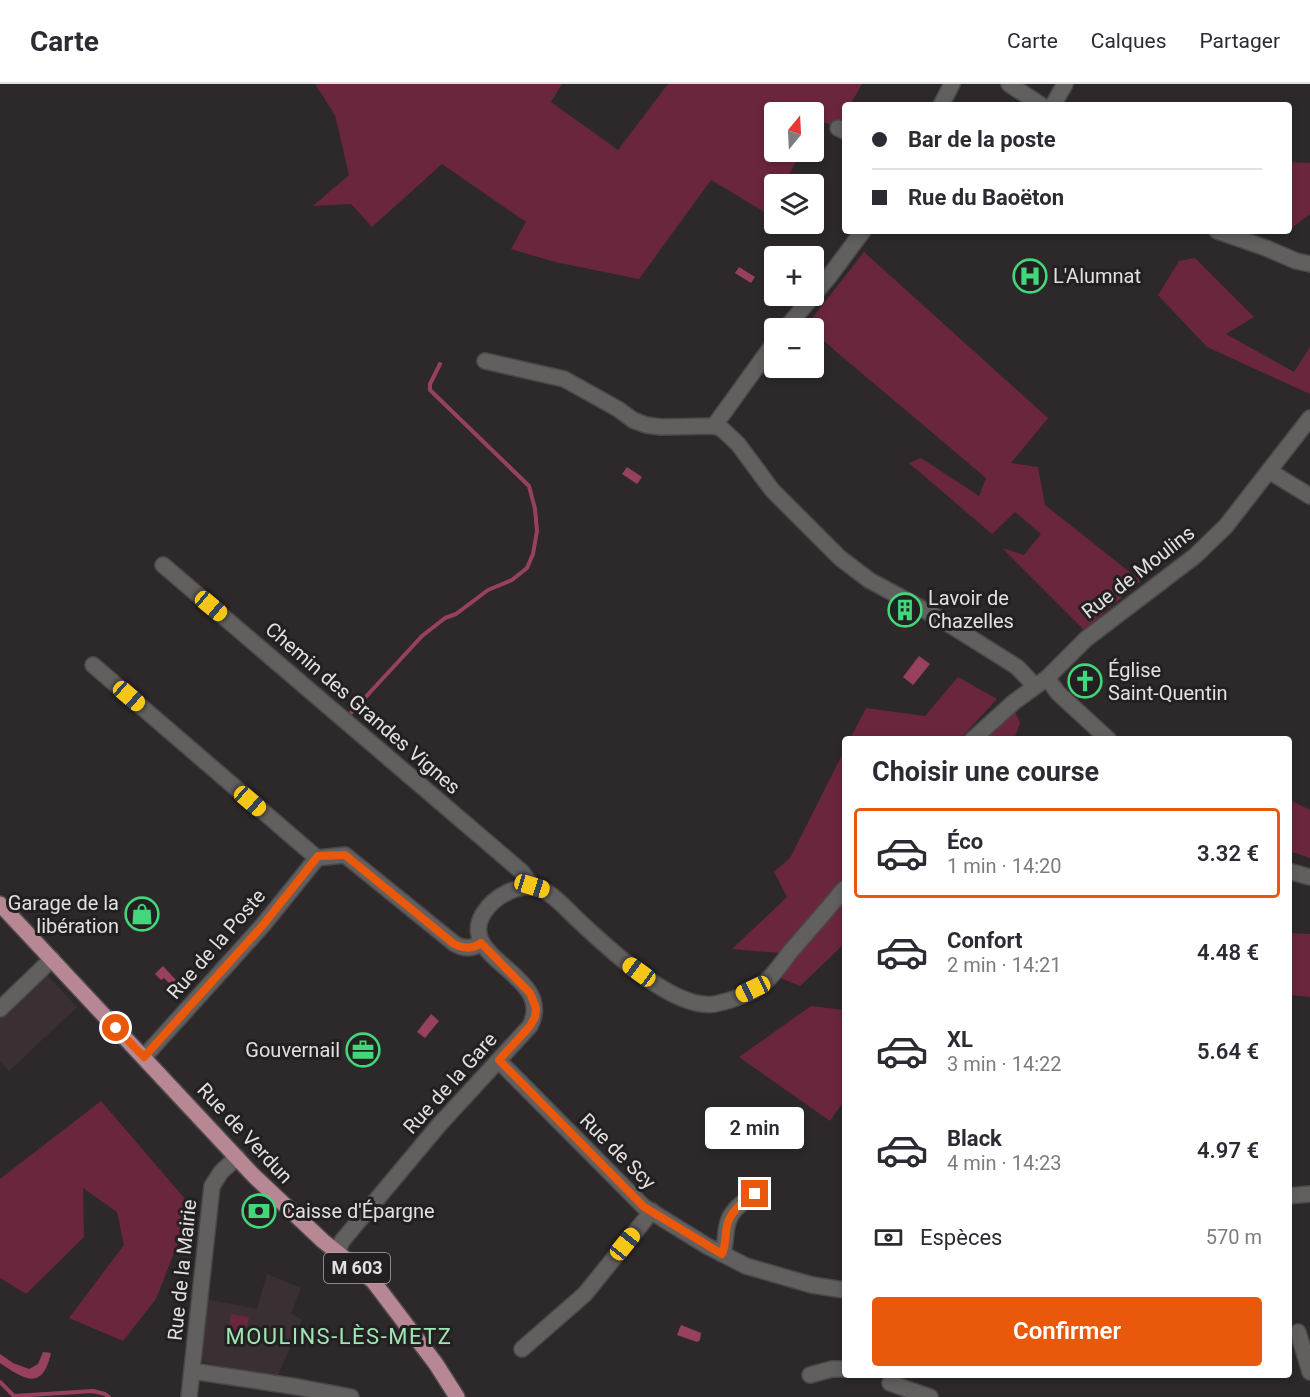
<!DOCTYPE html>
<html lang="fr">
<meta charset="utf-8">
<style>
:root{--surface:#fff;--page:#f2f2f3;--text:#2b2b33;--muted:#7c7c81;--line:#e1e1e2;--accent:#ea580c}
body{margin:0;font-family:Roboto,sans-serif;background:var(--page);color:var(--text);height:100vh;display:flex;flex-direction:column;font-size:22px;white-space:nowrap}
*{box-sizing:border-box;margin:0}
p{font-size:20px;color:var(--muted)}
.icon{flex:none;width:33px;height:33px;fill:none;stroke:currentColor;stroke-width:2;stroke-linecap:round;stroke-linejoin:round}
.map{position:relative;flex:1;overflow:hidden}
.drawer{position:absolute;left:842px;top:652px;width:450px;height:642px;display:flex;flex-direction:column;background:var(--surface);border-radius:6px;box-shadow:0 3px 9px #0003}
.drawer>*{flex:none}
.top-card{position:absolute;left:842px;top:18px;width:450px;height:132px;border-radius:6px;box-shadow:0 3px 9px #0003;display:grid;align-content:center;height:132px;padding:0 30px;background:var(--surface)}
.needle{width:39px;rotate:18deg}
.controls{position:absolute;left:764px;top:18px;display:grid;gap:12px}
.controls a{display:grid;place-items:center;width:60px;height:60px;border-radius:6px;background:var(--surface);box-shadow:0 3px 9px #0003;font-size:30px}
.end{position:absolute;width:27px;height:27px;margin:-14px;border:8px solid #ea580c;background:#fff;box-shadow:0 0 0 3px #fff}
.from{border-radius:50%}
.bubble{position:absolute;height:42px;border-radius:6px;background:var(--surface);box-shadow:0 3px 9px #0003;font-size:20px;font-weight:600;line-height:42px;text-align:center}
.car{position:absolute;width:18px;height:36px;margin:-18px -9px;border-radius:8px;box-shadow:0 0 4px 2px #0007;background:linear-gradient(#f5c518 24%,#345 0 40%,#f5c518 0 76%,#345 0 86%,#f5c518 0)}
.top-card b{display:flex;align-items:center;gap:21px;height:57px;font-size:22px}
.top-card b+b{border-top:2px solid var(--line)}
.top-card i{width:15px;height:15px;background:var(--text)}
ul{padding:0;list-style:none}
li{display:flex;align-items:center;gap:18px;height:90px;margin:0 12px 9px;padding:0 18px;border:3px solid transparent;border-radius:6px}
li div{flex:1}
li b{display:block;font-size:22px}
li em{font-style:normal;font-weight:600}
li.on{border-color:var(--accent)}
li>.icon{width:54px;height:54px;stroke-width:1.5}
h2{padding:0 30px;font-size:27px;line-height:72px}
.pay{display:flex;align-items:center;gap:15px;height:66px;padding:0 30px;font-size:22px}
.pay p{margin-inline-start:auto}
.action{display:flex;gap:12px;margin-top:auto;padding:12px 30px}
.action a{flex:1;height:69px;border-radius:6px;background:var(--accent);color:#fff;font-size:24px;font-weight:600;line-height:69px;text-align:center}
header{display:flex;align-items:center;gap:36px;box-sizing:border-box;height:84px;padding:0 30px;background:var(--surface);border-bottom:2px solid var(--line)}
header strong{font-size:28px}
nav{display:flex;gap:33px;margin-inline-start:auto;font-size:21px}
.map>svg:first-child{display:block}
.built{fill:#3a3033}
.green{fill:#6a263d}
.water{fill:#98415e}
.lines{fill:none;stroke-linecap:round;stroke-linejoin:round}
.stream{stroke:#98415e;stroke-width:4}
.minor-casing{stroke:#4b4849;stroke-width:18}
.major-casing{stroke:#4b4849;stroke-width:18}
.minor{stroke:#625f5f;stroke-width:15}
.major{stroke:#b88794;stroke-width:15}
.route{stroke:#ea580c;stroke-width:8}
.labels{text-anchor:middle;stroke-width:6;stroke-linejoin:round;paint-order:stroke}
.shield{fill:#232021;stroke:#a9a6a7;stroke-width:1.5}
.shield-label{font-size:18px;font-weight:bold;fill:#e3e0e1}
.poi-label{font-size:20px;fill:#e3e0e1;stroke:#232021;text-anchor:start}
.street-label{font-size:20px;fill:#e3e0e1;stroke:#232021}
.quarter-label{font-size:22px;letter-spacing:1.5px;fill:#a0e5b2;stroke:#232021}
</style>
<header>
<strong>Carte</strong>
<nav><a>Carte</a><a>Calques</a><a>Partager</a></nav>
</header>
<div class="map">
<svg width="1310" height="1313" viewBox="0 0 1310 1313">
<rect width="100%" height="100%" fill="#2d292a"/>
<!-- built -->
<g class="built">
<path d="M47,891L77,923L9,987L0,977V935Z"/>
<path d="M267,1190L301,1204L291,1229L302,1236L276,1296L201,1277L206,1215L257,1225Z"/>
</g>
<!-- green -->
<g class="green">
<path d="M315,0H562L551,18L618,66L668,0H862L850,21H844V32L838,44L821,37L813,49V28H774V68H802L783,100H774V116L766,129L711,96L639,195L555,178L511,165L526,138L442,80L372,143L351,120L313,122L349,91L335,31Z"/>
<path d="M1288,78L1310,79V130L1289,146Z"/>
<path d="M864,168L1048,334L1011,379L1038,383L1045,421L1141,497L1084,546L1002,464L1024,471L1041,450L1015,428L992,450L909,379L921,374L979,412L986,394L813,248V244L806,242Z"/>
<path d="M1195,174L1254,233L1226,250L1294,288L1310,263V310L1207,263L1158,211L1179,177Z"/>
<path d="M958,593L997,615L960,655H850L866,624L925,632Z"/>
<path d="M1015,628L1020,639L1014,655H985Z"/>
<path d="M844,667V797L780,869L732,865L787,813L774,788L790,774Z"/>
<path d="M1288,715L1310,726V774L1289,767Z"/>
<path d="M844,813V860L800,902L778,893Z"/>
<path d="M1289,849L1310,850V913L1289,911Z"/>
<path d="M811,922L844,926V1017L830,1037L739,973Z"/>
<path d="M101,1017L192,1123L156,1215L123,1257L69,1234L124,1161L117,1128L83,1104L84,1153L26,1210L0,1194V1095Z"/>
<path d="M231,1230L249,1233L243,1263L226,1260Z"/>
</g>
<!-- water -->
<g class="water">
<path d="M739,183L755,193L751,199L735,189Z"/>
<path d="M627,383L642,393L637,400L622,390Z"/>
<path d="M919,572L930,580L913,601L903,593Z"/>
<path d="M163,882L176,896L171,901L164,894L161,896L155,890Z"/>
<path d="M431,930L439,937L425,954L417,948Z"/>
<path d="M681,1241L701,1249L700,1256L697,1258L677,1251Z"/>
<path d="M43,1268L51,1269C42,1309 23,1294 0,1279V1270L13,1279L29,1285L38,1280Z"/>
</g>
<g class="lines">
<!-- stream -->
<g class="stream">
<path d="M349,631L422,552L445,534L456,530L488,506L512,496L527,484L533,470L537,447L535,425L529,402L430,306V300L440,280"/>
<path d="M0,1298L14,1312L93,1307L105,1310L109,1313"/>
</g>
<!-- minor casing -->
<g class="minor-casing">
<g id="minor">
<path d="M1009,0L1041,21"/>
<path d="M941,21L952,0"/>
<path d="M1053,21L1065,0"/>
<path d="M838,44L844,47"/>
<path d="M1217,147L1266,164L1296,177L1310,180"/>
<path d="M786,244L828,194L863,147"/>
<path d="M485,277L564,295L618,325L633,336L646,341L661,343L714,342L722,345L738,360L772,406L840,474L869,496L939,534L1017,583L1035,602"/>
<path d="M714,342L774,259"/>
<path d="M1269,387L1310,412"/>
<path d="M163,481L522,788L532,802"/>
<path d="M93,581L317,774"/>
<path d="M1047,594L1058,609L1109,656"/>
<path d="M972,656L1014,618L1047,594L1086,555L1195,472L1226,442L1310,334"/>
<path d="M317,774L345,771L455,860C464,865 473,865 481,859"/>
<path d="M1288,787L1310,793"/>
<path d="M0,925L52,875"/>
<path d="M144,973L263,841L317,774"/>
<path d="M499,977L644,1123L707,1162L746,1182L812,1201L844,1206"/>
<path d="M1288,1112L1310,1110"/>
<path d="M337,1168L342,1157L439,1041L530,942C556,891 456,876 483,830C494,812 521,797 541,805C555,811 568,827 579,837C608,864 674,927 715,920C731,917 753,909 765,898C775,890 783,877 791,867C809,846 827,826 844,805"/>
<path d="M722,1170C726,1161 725,1151 727,1142C730,1126 743,1118 755,1110"/>
<path d="M1298,1248L1310,1288"/>
<path d="M522,1265L585,1210L652,1127"/>
<path d="M192,1287L298,1303L351,1313"/>
<path d="M810,1291L832,1285H844"/>
<path d="M890,1299L930,1313"/>
<path d="M189,1313L212,1102L221,1088L237,1073"/>
</g>
</g>
<!-- major casing -->
<g class="major-casing">
<path id="major" d="M0,820L253,1091L323,1157L373,1197L436,1280L457,1313"/>
</g>
<!-- minor -->
<use href="#minor" class="minor"/>
<!-- major -->
<use href="#major" class="major"/>
</g>
<g class="lines">
<!-- route -->
<path class="route" d="M116,944L144,973L263,841L318,772L345,771L454,860C464,865 473,865 481,859L530,909L536,924L535,933L530,942L499,976L644,1123L722,1170C726,1161 725,1151 727,1142C730,1127 743,1118 755,1110"/>
</g>
<!-- icons -->
<defs>
<g id="hospital-ring" transform="scale(1.725)"><circle r="9.5" fill="#232021" stroke="#43d77b" stroke-width="1.5"/><path d="M-5-5h3v3.5h4V-5h3V5h-3V1.5h-4V5h-3Z" fill="#43d77b"/></g>
<g id="building-ring" transform="scale(1.725)"><circle r="9.5" fill="#232021" stroke="#43d77b" stroke-width="1.5"/><path d="M-4-6H4V6H1V3H-1V6H-4ZM-2.5-4.3h1.7v1.8h-1.7ZM.8-4.3h1.7v1.8H.8ZM-2.5-1h1.7V.8h-1.7ZM.8-1h1.7V.8H.8Z" fill="#43d77b"/></g>
<g id="church-ring" transform="scale(1.725)"><circle r="9.5" fill="#232021" stroke="#43d77b" stroke-width="1.5"/><path d="M-1.2-6h2.4v3.5h3.3v2.4h-3.3V6h-2.4V-.1h-3.3v-2.4h3.3Z" fill="#43d77b"/></g>
<g id="shop-ring" transform="scale(1.725)"><circle r="9.5" fill="#232021" stroke="#43d77b" stroke-width="1.5"/><path d="M-5-2.5h2.3a2.7 3.5 0 0 1 5.4 0H5L5.5 6h-11ZM-1.5-2.5h3a1.5 2.3 0 0 0-3 0Z" fill="#43d77b"/></g>
<g id="office-ring" transform="scale(1.725)"><circle r="9.5" fill="#232021" stroke="#43d77b" stroke-width="1.5"/><path d="M-6-3h4V-5.5h4V-3h4V5H-6ZM-1-4.5V-3h2v-1.5ZM-6 0V1H6V0Z" fill="#43d77b"/></g>
<g id="bank-ring" transform="scale(1.725)"><circle r="9.5" fill="#232021" stroke="#43d77b" stroke-width="1.5"/><path d="M-6-4H6V4H-6ZM0-2.3a2.3 2.3 0 1 0 0 4.6a2.3 2.3 0 1 0 0-4.6Z" fill="#43d77b"/></g>
</defs>
<g fill-rule="evenodd">
<use href="#hospital-ring" x="1030" y="192"/>
<use href="#building-ring" x="905" y="526"/>
<use href="#church-ring" x="1085" y="597"/>
<use href="#shop-ring" x="142" y="830"/>
<use href="#office-ring" x="363" y="966"/>
<use href="#bank-ring" x="259" y="1127"/>
</g>
<g class="labels">
<!-- shield labels -->
<rect class="shield" x="324" y="1169" width="66" height="30" rx="4.5"/>
<g class="shield-label">
<text x="357" y="1190">M 603</text>
</g>
<!-- poi labels -->
<g class="poi-label">
<text x="1053" y="199">L'Alumnat</text>
<text x="928" y="521">Lavoir de<tspan x="928" dy="23">Chazelles</tspan></text>
<text x="1108" y="593">Église<tspan x="1108" dy="23">Saint-Quentin</tspan></text>
<text x="119" y="826" text-anchor="end">Garage de la<tspan x="119" dy="23">libération</tspan></text>
<text x="340" y="973" text-anchor="end">Gouvernail</text>
<text x="282" y="1134">Caisse d'Épargne</text>
</g>
<!-- street labels -->
<g class="street-label">
<text transform="translate(1138 488) rotate(-38)" y="7">Rue de Moulins</text>
<text transform="translate(363 624) rotate(41)" y="7">Chemin des Grandes Vignes</text>
<text transform="translate(216 860) rotate(-49)" y="7">Rue de la Poste</text>
<text transform="translate(450 999) rotate(-48)" y="7">Rue de la Gare</text>
<text transform="translate(245 1049) rotate(47)" y="7">Rue de Verdun</text>
<text transform="translate(618 1067) rotate(45)" y="7">Rue de Scy</text>
<text transform="translate(182 1186) rotate(-84)" y="7">Rue de la Mairie</text>
</g>
<!-- quarter labels -->
<g class="quarter-label">
<text x="339" y="1260">MOULINS-LÈS-METZ</text>
</g>
</g>
</svg>
<div class="controls">
<a><svg class="needle" viewBox="-14 -14 28 28"><path d="M0-13l5 13h-10z" fill="#e53935"/><path d="M0 13l5-13h-10z" fill="#7c7c81"/></svg></a>
<a><svg class="icon" aria-label="layers" viewBox="0 0 24 24"><path d="M12 4l9 5-9 5-9-5zM3 14l9 5 9-5"/></svg></a>
<a>+</a>
<a>−</a>
</div>
<i class="end from" style="left:116px;top:944px"></i>
<i class="end" style="left:755px;top:1110px"></i>
<div class="bubble" style="left:705px;top:1023px;width:99px">2 min</div>
<i class="car" style="left:211px;top:522px;rotate:130deg"></i>
<i class="car" style="left:129px;top:612px;rotate:131deg"></i>
<i class="car" style="left:250px;top:717px;rotate:131deg"></i>
<i class="car" style="left:532px;top:802px;rotate:107deg"></i>
<i class="car" style="left:639px;top:888px;rotate:306deg"></i>
<i class="car" style="left:753px;top:905px;rotate:245deg"></i>
<i class="car" style="left:625px;top:1160px;rotate:39deg"></i>
<div class="top-card">
<b><i class="from"></i>Bar de la poste</b>
<b><i></i>Rue du Baoëton</b>
</div>
<section class="drawer">
<h2>Choisir une course</h2>
<ul>
<li class="on"><svg class="icon" aria-label="car" viewBox="0 0 24 24"><path d="M5 17H2v-5l4-1 3-4h7l3 4 3 1v5h-3M9 17h6M6 11h13"/><circle cx="7" cy="17" r="2"/><circle cx="17" cy="17" r="2"/></svg><div><b>Éco</b><p>1 min · 14:20</p></div><em>3.32 €</em></li>
<li><svg class="icon" aria-label="car" viewBox="0 0 24 24"><path d="M5 17H2v-5l4-1 3-4h7l3 4 3 1v5h-3M9 17h6M6 11h13"/><circle cx="7" cy="17" r="2"/><circle cx="17" cy="17" r="2"/></svg><div><b>Confort</b><p>2 min · 14:21</p></div><em>4.48 €</em></li>
<li><svg class="icon" aria-label="car" viewBox="0 0 24 24"><path d="M5 17H2v-5l4-1 3-4h7l3 4 3 1v5h-3M9 17h6M6 11h13"/><circle cx="7" cy="17" r="2"/><circle cx="17" cy="17" r="2"/></svg><div><b>XL</b><p>3 min · 14:22</p></div><em>5.64 €</em></li>
<li><svg class="icon" aria-label="car" viewBox="0 0 24 24"><path d="M5 17H2v-5l4-1 3-4h7l3 4 3 1v5h-3M9 17h6M6 11h13"/><circle cx="7" cy="17" r="2"/><circle cx="17" cy="17" r="2"/></svg><div><b>Black</b><p>4 min · 14:23</p></div><em>4.97 €</em></li>
</ul>
<div class="pay"><svg class="icon" aria-label="cash" viewBox="0 0 24 24"><path d="M3 7h18v10H3z"/><circle cx="12" cy="12" r="2"/></svg>Espèces<p>570 m</p></div>
<div class="action"><a>Confirmer</a></div>
</section>
</div>
